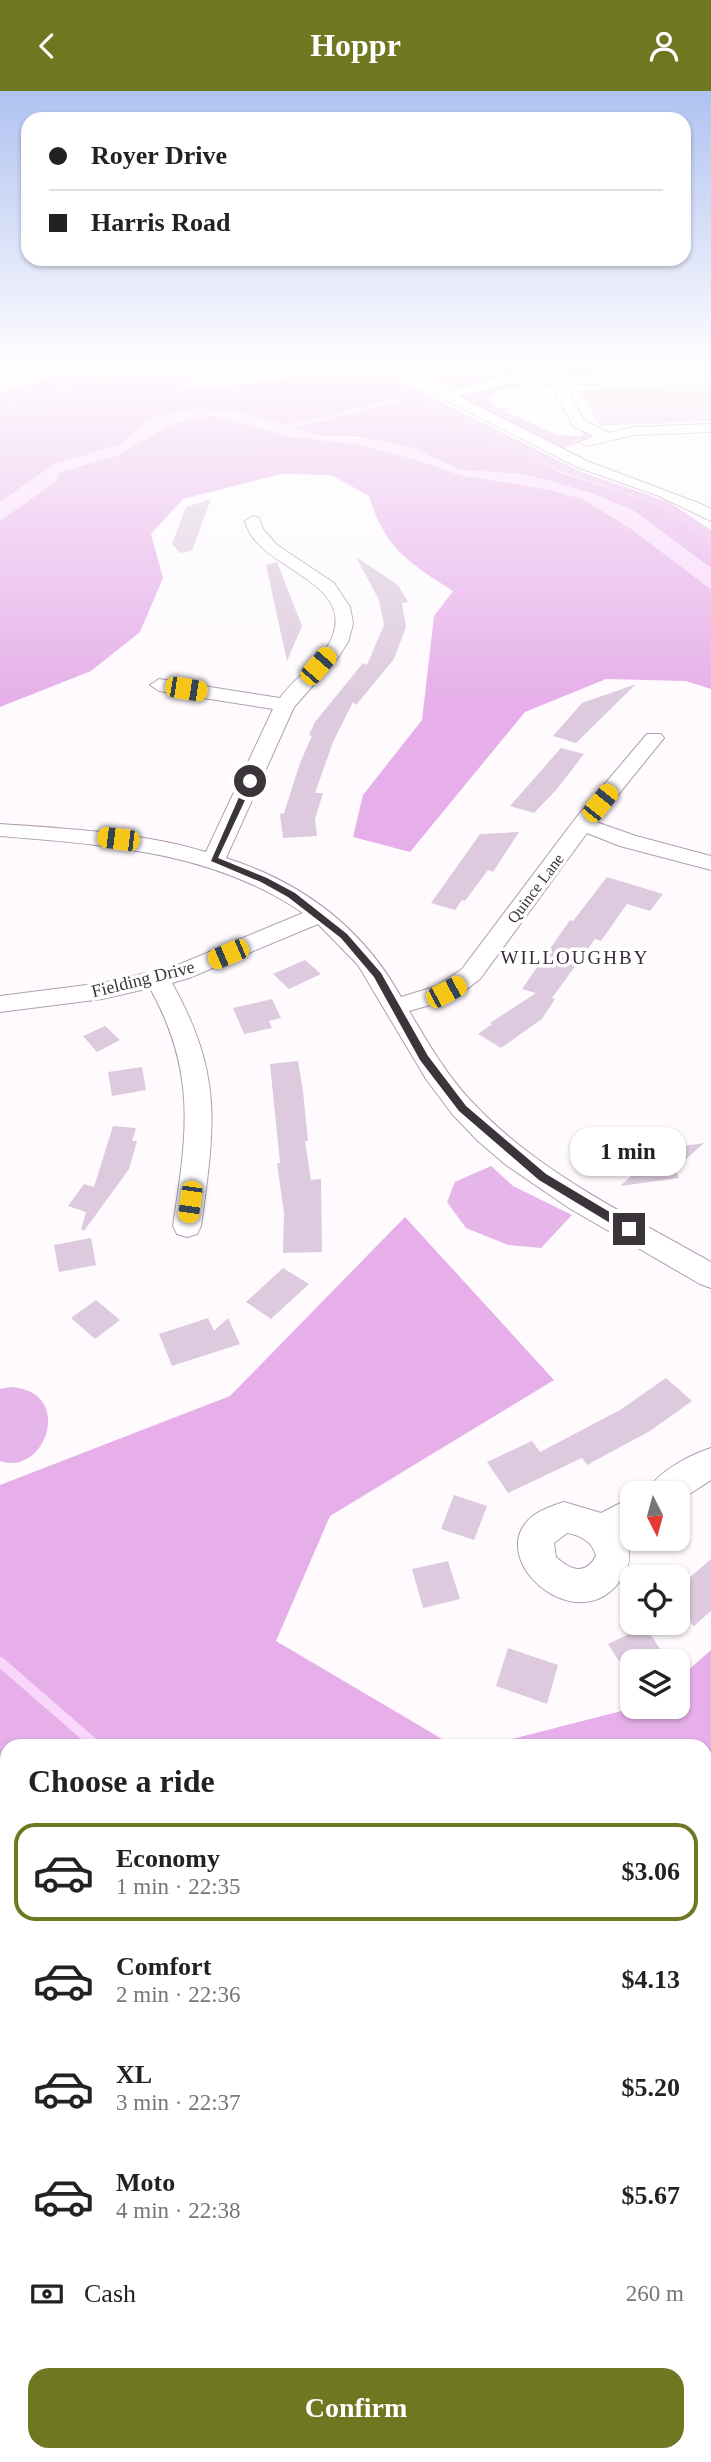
<!DOCTYPE html>
<meta charset="utf-8">
<style>
:root{--surface:#fff;--page:#f6f6f6;--text:#222;--muted:#767676;--line:#e0e0e0;--accent:#6f7720}
body{margin:0;font-family:"Times New Roman",serif;background:var(--page);color:var(--text);height:100vh;display:flex;flex-direction:column;font-size:26px;white-space:nowrap}
*{box-sizing:border-box;margin:0}
p{font-size:23px;color:var(--muted)}
.icon{flex:none;width:38px;height:38px;fill:none;stroke:currentColor;stroke-width:2;stroke-linecap:round;stroke-linejoin:round}
.map{position:relative;flex:1;overflow:hidden}
.side{position:absolute;left:0px;top:1648px;width:712px;height:723px;display:flex;flex-direction:column;background:var(--surface);border-radius:21px 21px 0 0;box-shadow:0 2px 5px #0004}
.side>*{flex:none}
.hud{position:absolute;left:21px;top:21px;width:670px;height:154px;border-radius:21px;box-shadow:0 2px 5px #0004;display:grid;align-content:center;height:154px;padding:0 28px;background:var(--surface)}
.needle{width:46px;rotate:174deg}
.tools{position:absolute;left:620px;top:1390px;display:grid;gap:14px}
.tools a{display:grid;place-items:center;width:70px;height:70px;border-radius:14px;background:var(--surface);box-shadow:0 2px 5px #0004;font-size:35px}
.end{position:absolute;width:32px;height:32px;margin:-16px;border:9px solid #3b343b;background:#fff;box-shadow:0 0 0 4px #fff}
.from{border-radius:50%}
.bubble{position:absolute;height:49px;border-radius:21px;background:var(--surface);box-shadow:0 2px 5px #0004;font-size:23px;font-weight:800;line-height:49px;text-align:center}
.car{position:absolute;width:21px;height:42px;margin:-21px -10px;border-radius:9px;box-shadow:0 0 5px 2px #0007;background:linear-gradient(#f5c518 24%,#345 0 40%,#f5c518 0 76%,#345 0 86%,#f5c518 0)}
.hud b{display:flex;align-items:center;gap:24px;height:66px;font-size:26px}
.hud b+b{border-top:2px solid var(--line)}
.hud i{width:18px;height:18px;background:var(--text)}
ul{padding:0;list-style:none}
li{display:flex;align-items:center;gap:21px;height:98px;margin:0 14px 10px;padding:0 14px;border:4px solid transparent;border-radius:21px}
li div{flex:1}
li b{display:block;font-size:26px}
li em{font-style:normal;font-weight:800}
li.current{border-color:var(--accent)}
li>.icon{width:63px;height:63px;stroke-width:1.5}
h2{padding:0 28px;font-size:32px;line-height:84px}
.pay{display:flex;align-items:center;gap:18px;height:77px;padding:0 28px;font-size:26px}
.pay p{margin-inline-start:auto}
.button{display:flex;gap:14px;margin-top:auto;padding:14px 28px}
.button a{flex:1;height:80px;border-radius:21px;background:var(--accent);color:#fff;font-size:28px;font-weight:800;line-height:80px;text-align:center}
header{display:flex;justify-content:space-between;align-items:center;height:91px;padding:0 28px;background:var(--accent);color:#fff;font-size:32px;font-weight:800}
.map>svg:first-child{display:block}
.green{fill:#e6b5e9}
.forest{fill:#e6afe9}
.water{fill:#f9d7fb}
.lines{fill:none;stroke-linecap:round;stroke-linejoin:round}
.stream-far2{stroke:#f9d7fb;stroke-width:3.5}
.stream-far1{stroke:#f9d7fb;stroke-width:10}
.stream{stroke:#f9d7fb;stroke-width:12}
.building{fill:#ddcade}
.minor-casing{stroke:#b09eb1;stroke-width:2}
.minor{fill:#fff;fill-rule:evenodd}
.route{fill:#3b343b}
.labels{text-anchor:middle;stroke-width:7;stroke-linejoin:round;paint-order:stroke}
.far-street-label{font-size:16px;fill:#3b343b;stroke:#fff}
.street-label{font-size:18px;fill:#3b343b;stroke:#fff}
.neighbourhood-label{font-size:19px;letter-spacing:2px;fill:#382a39;stroke:#fff}
</style>
<header><svg class="icon" aria-label="back" viewBox="0 0 24 24"><path d="M15 5l-7 7 7 7"/></svg>Hoppr<svg class="icon" aria-label="person" viewBox="0 0 24 24"><circle cx="12" cy="8" r="4"/><path d="M4 21q1-7 8-7t8 7"/></svg></header>
<div class="map">
<svg width="711" height="2371" viewBox="0 0 711 2371">
<rect width="100%" height="100%" fill="#fefafe"/>
<!-- green -->
<g class="green">
<path d="M103,277H181L16,310L12,318L48,324L15,346L0,348V302L35,290Z"/>
<path d="M364,279L402,292L584,382L669,411L711,439V451L657,413L559,380L523,359L453,337L437,321L391,296L315,294L221,299L192,298Z"/>
<path d="M539,287L558,295L524,293L525,296C513,296 504,297 491,301L496,304L485,307L500,317H512L506,320L559,345C568,342 575,347 585,344L580,340L589,338L605,345L555,359L444,305Z"/>
<path d="M491,1075L513,1095L572,1124L541,1157L508,1154L466,1137L447,1111L455,1091Z"/>
<path d="M11,1296C75,1300 46,1386 0,1370V1298Z"/>
</g>
<!-- forest -->
<g class="forest">
<path d="M181,277H232L178,296L221,299L315,294L391,296L437,321L453,337L523,359L559,381L657,413L711,451V477L634,420L596,404L550,390L520,383L459,379L415,358L358,346L321,345L305,342L285,333L200,318L157,326L121,354L57,372L0,411V348L15,346L47,324L12,318L16,310Z"/>
<path d="M413,277H687L608,286L528,285L456,296Z"/>
<path d="M204,324L217,325L292,346L356,353L415,368L460,384L552,399L583,408L630,437L711,498V598L686,590L606,588L525,621L410,761L353,746L363,704L422,629L434,525L453,500C409,472 385,458 369,405L331,384L281,383L183,408L151,443L163,487L140,541L91,580L0,616V430L56,390L59,381L118,364L168,333Z"/>
<path d="M405,1126L554,1289L330,1425L276,1550L454,1655L7,1656V1967L0,1964V1394L230,1305Z"/>
<path d="M711,1559V2371H269L268,2364H705V1656L484,1655L641,1615H677V1589Z"/>
</g>
<!-- water -->
<path class="water" d="M200,318L248,323L321,345L388,350L415,358L459,379L520,383L550,390L596,404L634,420L711,477V498L630,437L583,408L552,399L460,384L415,368L356,353L292,346L217,325L181,328L118,364L60,380L56,390L0,430V411L57,372L121,354L143,333L157,326Z"/>
<g class="lines">
<!-- stream-far2 -->
<g class="stream-far2">
<path d="M447,295L501,277"/>
<path d="M281,335L312,331L414,305"/>
</g>
<!-- stream-far1 -->
<path class="stream-far1" d="M0,1571L98,1656"/>
<!-- stream -->
<path class="stream" d="M681,2364L691,2371"/>
</g>
<!-- building -->
<g class="building">
<path d="M711,292V330L600,335L578,299Z"/>
<path d="M211,408L192,460L180,462L172,453L186,416Z"/>
<path d="M356,466L398,494L408,511L402,512L406,536L394,568L356,614L353,611L333,651L315,702H323L315,728L317,745L283,747L280,723L284,722L300,672L312,645L309,644L315,631L363,572L367,574L384,534L379,509Z"/>
<path d="M277,471L302,535L287,570L266,474Z"/>
<path d="M636,593L576,652L553,645L582,612Z"/>
<path d="M561,657L584,663L557,698L534,722L510,715Z"/>
<path d="M519,741L493,781L488,779L465,810L462,809L455,819L431,812L480,743Z"/>
<path d="M607,786L663,803L650,820L627,813L601,850L595,848L552,907L546,905L555,908L542,928L501,957L478,943L492,933L490,932L536,902L522,898L570,829L573,830Z"/>
<path d="M305,869L321,883L289,898L273,883Z"/>
<path d="M272,908L281,927L269,930L272,937L244,943L233,917Z"/>
<path d="M105,935L120,949L97,961L83,945Z"/>
<path d="M298,970L303,1000L308,1050H305L311,1089L321,1088L322,1161L283,1162L284,1122L277,1072H280L270,973Z"/>
<path d="M142,976L146,999L112,1005L108,981Z"/>
<path d="M113,1035L136,1037L132,1050H137L129,1078L84,1140L81,1138L86,1121L68,1115L84,1093L94,1096Z"/>
<path d="M704,1052L675,1078L679,1087L620,1095L662,1058Z"/>
<path d="M91,1147L96,1174L59,1181L54,1154Z"/>
<path d="M283,1177L309,1193L271,1228L246,1211Z"/>
<path d="M96,1209L120,1229L95,1248L71,1227Z"/>
<path d="M208,1227L214,1240L228,1227L240,1253L172,1275L159,1243Z"/>
<path d="M666,1287L692,1310L650,1340L587,1374L582,1367L508,1402L487,1371L532,1350L540,1361L620,1319Z"/>
<path d="M454,1404L487,1415L474,1449L441,1438Z"/>
<path d="M711,1468V1520L694,1535L677,1519V1480L688,1488Z"/>
<path d="M448,1470L460,1508L423,1517L412,1478Z"/>
<path d="M645,1535L668,1570H619L608,1553Z"/>
<path d="M508,1557L558,1574L547,1613L496,1595Z"/>
</g>
<g class="lines">
<!-- minor casing -->
<g class="minor-casing">
<g id="minor">
<path d="M36,277H56L0,298V290Z"/>
<path d="M373,277H393L448,300L501,286L532,282L557,286L667,282L711,277V285L667,290L565,294L584,329L609,342L634,336L711,333V341L634,344L587,355L580,351L594,345L573,335L551,293L517,292L459,305L587,370L701,413L711,418V430L659,405L577,376L452,312Z"/>
<path d="M253,425L259,427L263,438L277,454L334,492L350,516L353,533L348,551L339,565L294,616L226,767C301,791 362,836 401,906L437,895L462,878L575,728L647,643H661L664,647L596,731L636,745L711,765V779L620,755L587,742L480,888L455,907L409,920C428,952 447,985 473,1012C539,1082 628,1124 711,1171V1197L700,1193L569,1117L506,1074L478,1050L453,1024L426,988L358,874L318,833L189,887L172,892C223,984 215,1034 201,1135L197,1143L187,1146L177,1143L173,1135C187,1043 197,982 150,897L102,908L0,921V905L102,892L173,876L303,822C213,760 106,754 0,745V733C69,738 140,741 206,761L273,618L159,600L150,594L159,588L280,607C294,587 318,573 330,551C361,489 256,479 245,430Z"/>
<path d="M711,1357V1389L677,1411V1402H646C656,1381 690,1364 711,1357Z"/>
<path d="M632,1406V1440L624,1445C632,1461 631,1475 620,1490C576,1551 480,1465 534,1424C543,1418 554,1414 564,1411L601,1422ZM567,1442C580,1444 593,1451 596,1465C585,1485 570,1479 556,1466L554,1452Z"/>
<path d="M0,2176L7,2179V2230L0,2227Z"/>
<path d="M15,2364H67L65,2371H13Z"/>
</g>
</g>
<!-- minor -->
<use href="#minor" class="minor"/>
</g>
<!-- sky -->
<linearGradient id="sky" x2="0" y2="1"><stop stop-color="#afc2f0"/><stop offset="0.45" stop-color="#fffdff"/><stop offset="1" stop-color="#fffdff" stop-opacity="0"/></linearGradient>
<rect width="711" height="609" fill="url(#sky)"/>
<!-- route -->
<path class="route" d="M247,688L254,690L218,767L267,787L295,802L347,843L381,882L428,965L466,1015L546,1083L633,1135V1141H625L539,1089L459,1020L420,969L374,886L341,847L288,806L261,791L211,770Z"/>
<g class="labels">
<!-- far-street labels -->
<g class="far-street-label">
<text transform="translate(535 797) rotate(-53)" y="6">Quince Lane</text>
</g>
<!-- street labels -->
<g class="street-label">
<text transform="translate(143 888) rotate(-14)" y="6">Fielding Drive</text>
</g>
<!-- neighbourhood labels -->
<g class="neighbourhood-label">
<text x="575" y="873">WILLOUGHBY</text>
</g>
</g>
</svg>
<div class="tools">
<a><svg class="needle" viewBox="-14 -14 28 28"><path d="M0-13l5 13h-10z" fill="#e53935"/><path d="M0 13l5-13h-10z" fill="#767676"/></svg></a>
<a><svg class="icon" aria-label="locate" viewBox="0 0 24 24"><circle cx="12" cy="12" r="6"/><path d="M12 2v4M12 18v4M2 12h4M18 12h4"/></svg></a>
<a><svg class="icon" aria-label="layers" viewBox="0 0 24 24"><path d="M12 4l9 5-9 5-9-5zM3 14l9 5 9-5"/></svg></a>
</div>
<i class="end from" style="left:250px;top:690px"></i>
<i class="end" style="left:629px;top:1138px"></i>
<div class="bubble" style="left:570px;top:1036px;width:116px">1 min</div>
<i class="car" style="left:318px;top:575px;rotate:41deg"></i>
<i class="car" style="left:186px;top:598px;rotate:99deg"></i>
<i class="car" style="left:600px;top:712px;rotate:39deg"></i>
<i class="car" style="left:118px;top:748px;rotate:277deg"></i>
<i class="car" style="left:228px;top:863px;rotate:247deg"></i>
<i class="car" style="left:446px;top:901px;rotate:62deg"></i>
<i class="car" style="left:190px;top:1111px;rotate:188deg"></i>
<div class="hud">
<b><i class="from"></i>Royer Drive</b>
<b><i></i>Harris Road</b>
</div>
<section class="side">
<h2>Choose a ride</h2>
<ul>
<li class="current"><svg class="icon" aria-label="car" viewBox="0 0 24 24"><path d="M5 17H2v-5l4-1 3-4h7l3 4 3 1v5h-3M9 17h6M6 11h13"/><circle cx="7" cy="17" r="2"/><circle cx="17" cy="17" r="2"/></svg><div><b>Economy</b><p>1 min · 22:35</p></div><em>$3.06</em></li>
<li><svg class="icon" aria-label="car" viewBox="0 0 24 24"><path d="M5 17H2v-5l4-1 3-4h7l3 4 3 1v5h-3M9 17h6M6 11h13"/><circle cx="7" cy="17" r="2"/><circle cx="17" cy="17" r="2"/></svg><div><b>Comfort</b><p>2 min · 22:36</p></div><em>$4.13</em></li>
<li><svg class="icon" aria-label="car" viewBox="0 0 24 24"><path d="M5 17H2v-5l4-1 3-4h7l3 4 3 1v5h-3M9 17h6M6 11h13"/><circle cx="7" cy="17" r="2"/><circle cx="17" cy="17" r="2"/></svg><div><b>XL</b><p>3 min · 22:37</p></div><em>$5.20</em></li>
<li><svg class="icon" aria-label="car" viewBox="0 0 24 24"><path d="M5 17H2v-5l4-1 3-4h7l3 4 3 1v5h-3M9 17h6M6 11h13"/><circle cx="7" cy="17" r="2"/><circle cx="17" cy="17" r="2"/></svg><div><b>Moto</b><p>4 min · 22:38</p></div><em>$5.67</em></li>
</ul>
<div class="pay"><svg class="icon" aria-label="cash" viewBox="0 0 24 24"><path d="M3 7h18v10H3z"/><circle cx="12" cy="12" r="2"/></svg>Cash<p>260 m</p></div>
<div class="button"><a>Confirm</a></div>
</section>
</div>
